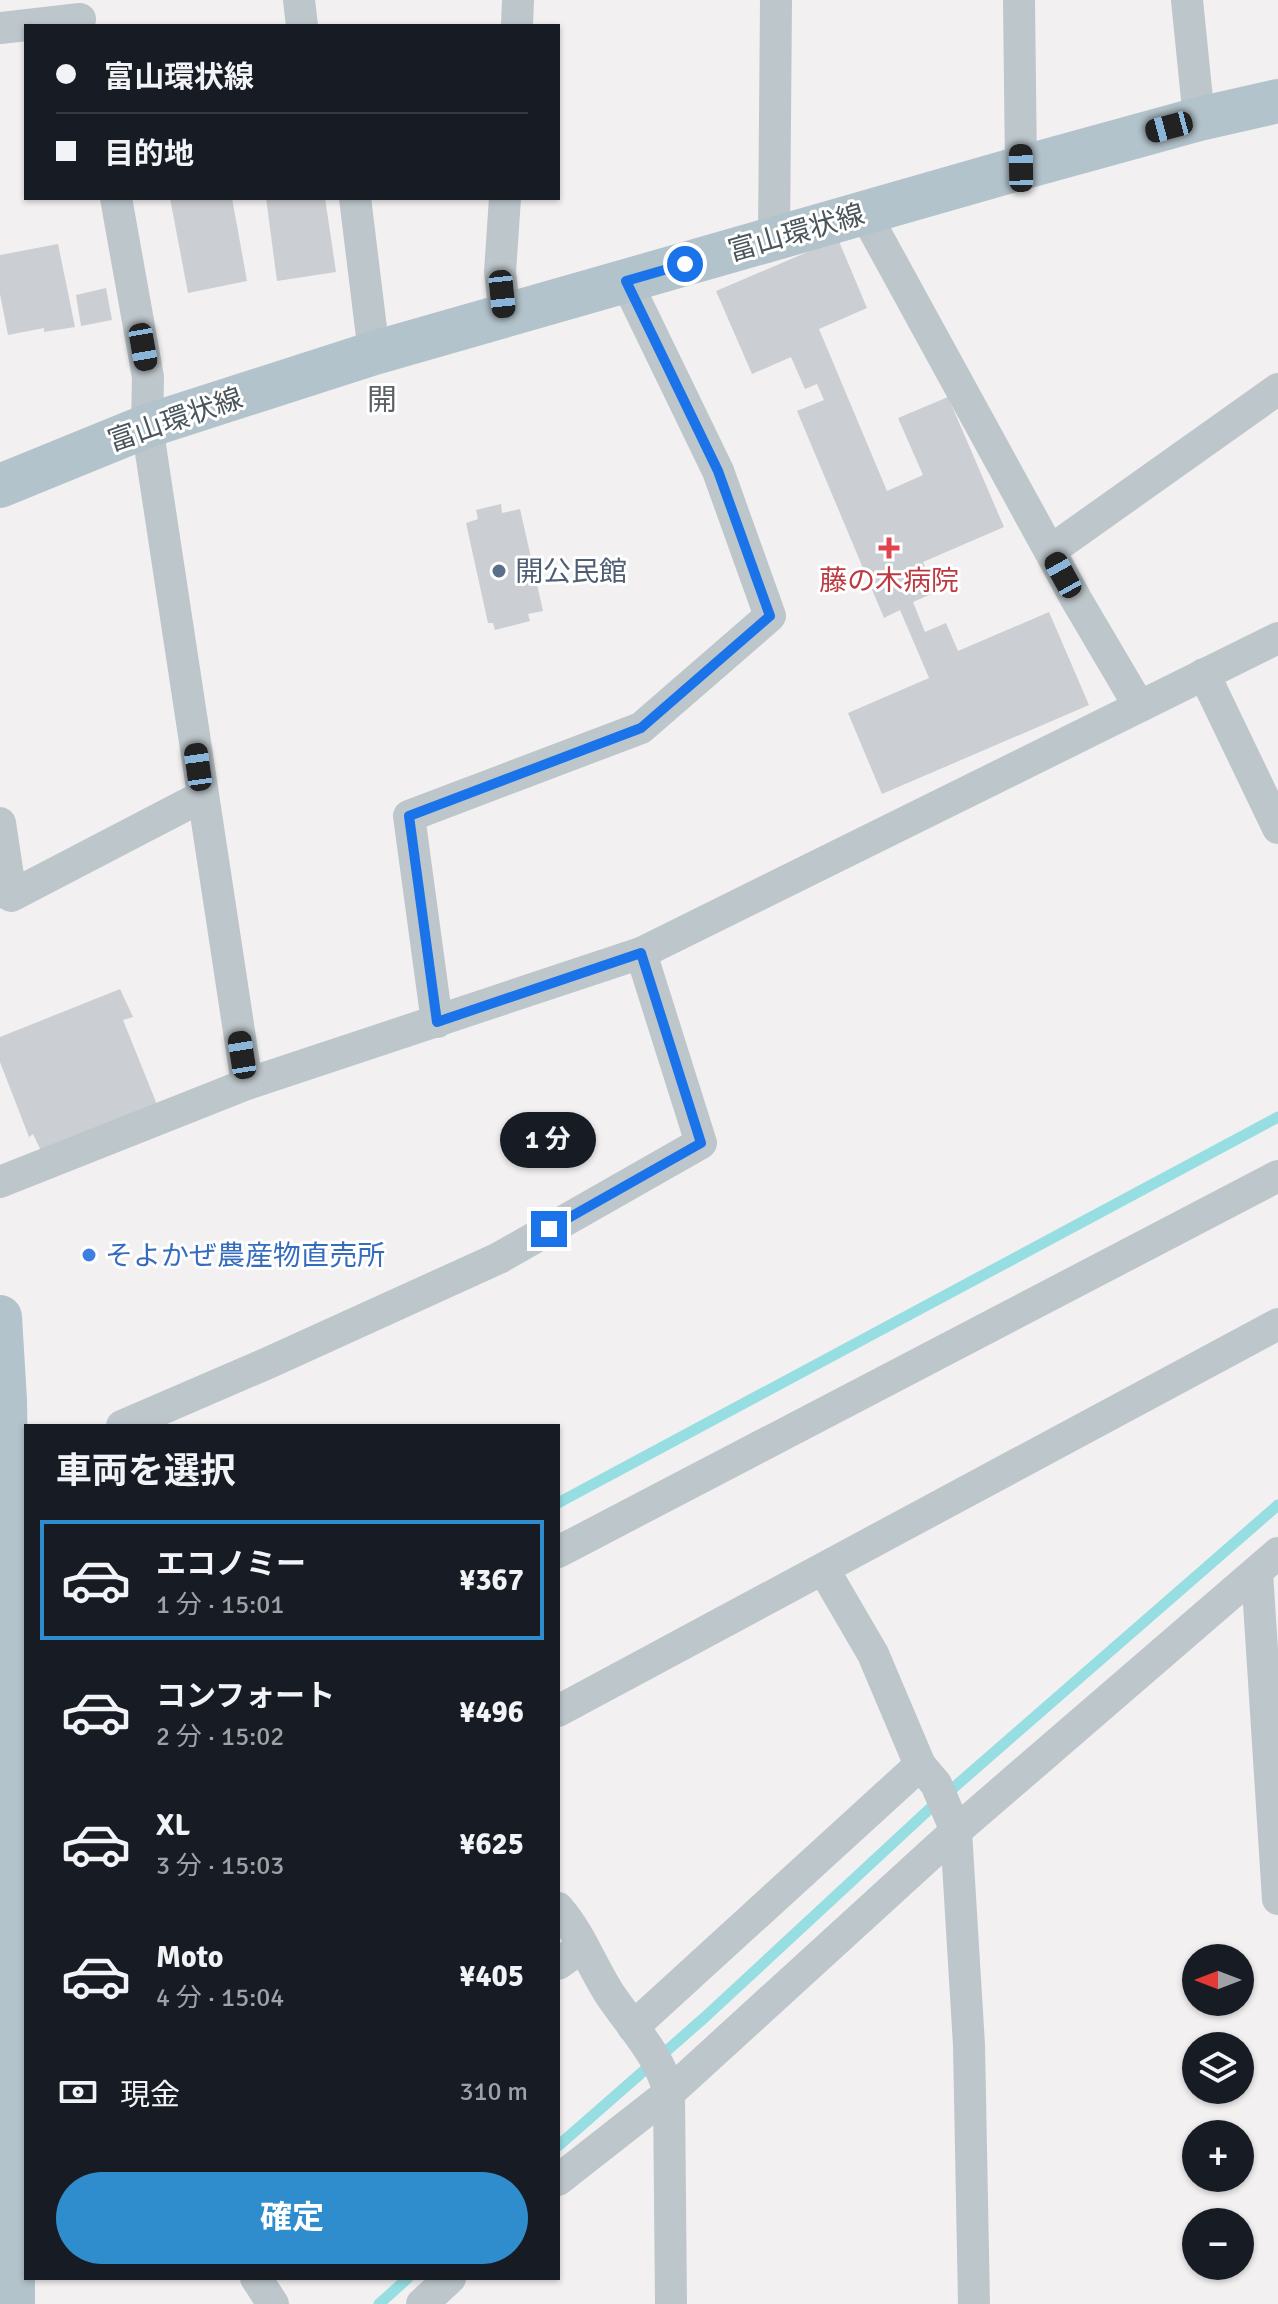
<!DOCTYPE html>
<html lang="ja">
<meta charset="utf-8">
<style>
:root{--surface:#171b24;--page:#242831;--text:#f1f3f6;--muted:#9ea1a6;--line:#363941;--accent:#2f8dcd}
body{margin:0;font-family:Signika,"Noto Sans JP",sans-serif;background:var(--page);color:var(--text);height:100vh;display:flex;flex-direction:column;font-size:30px;white-space:nowrap}
*{box-sizing:border-box;margin:0}
p{font-size:26px;color:var(--muted)}
.icon{flex:none;width:44px;height:44px;fill:none;stroke:currentColor;stroke-width:2;stroke-linecap:round;stroke-linejoin:round}
.map{position:relative;flex:1;overflow:hidden}
.panel{position:absolute;left:24px;top:1424px;width:536px;height:856px;display:flex;flex-direction:column;background:var(--surface);border-radius:0px;box-shadow:0 2px 6px #0004}
.panel>*{flex:none}
.top-card{position:absolute;left:24px;top:24px;width:536px;height:176px;border-radius:0px;box-shadow:0 2px 6px #0004;display:grid;align-content:center;height:176px;padding:0 32px;background:var(--surface)}
.needle{width:52px;rotate:270deg}
.tools{position:absolute;left:1182px;top:1944px;display:grid;gap:16px}
.tools a{display:grid;place-items:center;width:72px;height:72px;border-radius:50%;background:var(--surface);box-shadow:0 2px 6px #0004;font-size:40px}
.end{position:absolute;width:36px;height:36px;margin:-18px;border:10px solid #1a73e8;background:#fff;box-shadow:0 0 0 4px #fff}
.from{border-radius:50%}
.bubble{position:absolute;height:56px;border-radius:28px;background:var(--surface);box-shadow:0 2px 6px #0004;font-size:26px;font-weight:700;line-height:56px;text-align:center}
.car{position:absolute;width:24px;height:48px;margin:-24px -12px;border-radius:10px;box-shadow:0 0 6px 2px #0007;background:linear-gradient(#222 24%,#8ab4d8 0 40%,#222 0 76%,#8ab4d8 0 86%,#222 0)}
.top-card b{display:flex;align-items:center;gap:28px;height:76px;font-size:30px}
.top-card b+b{border-top:2px solid var(--line)}
.top-card i{width:20px;height:20px;background:var(--text)}
ul{padding:0;list-style:none}
li{display:flex;align-items:center;gap:24px;height:120px;margin:0 16px 12px;padding:0 16px;border:4px solid transparent;border-radius:0px}
li div{flex:1}
li b{display:block;font-size:30px}
li em{font-style:normal;font-weight:700}
li.current{border-color:var(--accent)}
li>.icon{width:72px;height:72px;stroke-width:1.5}
h2{padding:0 32px;font-size:36px;line-height:96px}
.pay{display:flex;align-items:center;gap:20px;height:88px;padding:0 32px;font-size:30px}
.pay p{margin-inline-start:auto}
.cta{display:flex;gap:16px;margin-top:auto;padding:16px 32px}
.cta a{flex:1;height:92px;border-radius:48px;background:var(--accent);color:#fff;font-size:32px;font-weight:700;line-height:92px;text-align:center}
.map>svg:first-child{display:block}
.lines{fill:none;stroke-linecap:round;stroke-linejoin:round}
.stream{stroke:#96dee2;stroke-width:11}
.building{fill:#cbced2}
.street{stroke:#bdc6cb;stroke-width:32}
.primary{stroke:#b3c3cb;stroke-width:44}
.route{stroke:#1a73e8;stroke-width:10}
.health-dot{fill:#e0444e;stroke:#fff;stroke-width:3}
.service-dot{fill:#5c6f8a;stroke:#fff;stroke-width:3}
.shop-dot{fill:#3f7fe0;stroke:#fff;stroke-width:3}
.labels{text-anchor:middle;stroke-width:6;stroke-linejoin:round;paint-order:stroke}
.street-label{font-size:28px;fill:#4a565b;stroke:#fff}
.service-label{font-size:28px;fill:#4e5e75;stroke:#fff;text-anchor:start}
.health-label{font-size:28px;fill:#be3a42;stroke:#fff}
.shop-label{font-size:28px;fill:#366cbe;stroke:#fff;text-anchor:start}
.neighbourhood-label{font-size:30px;fill:#5d6164;stroke:#fff}
</style>
<div class="map">
<svg width="1278" height="2304" viewBox="0 0 1278 2304">
<rect width="100%" height="100%" fill="#f2f0f0"/>
<g class="lines">
<!-- stream -->
<g class="stream">
<path d="M558,1503L1278,1117"/>
<path d="M558,2146L704,2018L936,1803L1278,1505"/>
<path d="M379,2304L408,2278"/>
</g>
</g>
<!-- building -->
<g class="building">
<path d="M170,198H232L247,281L188,293Z"/>
<path d="M266,198H325L336,272L277,281Z"/>
<path d="M838,239L867,308L819,329L887,491L923,475L898,418L948,397L1004,527L923,562L936,592L913,602L925,632L946,623L958,651L1049,612L1089,705L882,794L848,713L929,678L900,610L884,618L797,411L824,400L817,384L805,389L791,357L752,374L716,291Z"/>
<path d="M58,244L75,327L44,332V328L8,335L0,294V255Z"/>
<path d="M106,288L112,320L81,326L76,295Z"/>
<path d="M501,504L502,513L520,509L543,611L528,614L530,621L495,630L493,623H488L466,523L478,519L476,510Z"/>
<path d="M120,989L133,1017L123,1020L158,1107L43,1155L33,1134L29,1137L0,1062V1037Z"/>
</g>
<g class="lines">
<!-- street -->
<g class="street">
<path d="M299,0L302,26"/>
<path d="M1019,0L1021,168"/>
<path d="M1187,0L1199,119"/>
<path d="M517,26L518,0"/>
<path d="M0,28L80,19"/>
<path d="M116,198L148,377L147,426L247,1084"/>
<path d="M355,198L374,353"/>
<path d="M864,212L1076,599L1139,706"/>
<path d="M774,238L776,0"/>
<path d="M505,315L500,272L505,198"/>
<path d="M1050,551L1278,389"/>
<path d="M1204,674L1278,828"/>
<path d="M0,823L11,896L203,796"/>
<path d="M437,1022L409,816L641,728L770,616L718,471L626,281"/>
<path d="M0,1182L247,1084L641,953L1278,638"/>
<path d="M122,1426L268,1363L499,1258L701,1143L641,953"/>
<path d="M558,1552L1278,1176"/>
<path d="M824,1570L873,1654L920,1765L936,1784L956,1831L969,2045L974,2304"/>
<path d="M1257,1572L1278,1899"/>
<path d="M558,1711L1278,1324"/>
<path d="M558,1908C580,1933 591,1965 609,1993C630,2025 660,2055 669,2093L671,2304"/>
<path d="M558,1964L583,1946"/>
<path d="M633,2027L920,1765"/>
<path d="M558,2180L669,2093L956,1831L1278,1553"/>
<path d="M256,2278L273,2304"/>
<path d="M422,2304L450,2278"/>
</g>
<!-- primary -->
<g class="primary">
<path d="M0,486L147,426L374,353L1021,168L1199,119L1278,101"/>
<path d="M0,1317L5,1400L11,1779L13,2304"/>
</g>
</g>
<g class="lines">
<!-- route -->
<path class="route" d="M549,1229L701,1143L641,953L437,1022L409,816L641,728L770,616L718,471L626,281L685,264"/>
</g>
<!-- markers -->
<path class="health-dot" d="M885 536h8v8h8v8h-8v8h-8v-8h-8v-8h8z"/>
<circle class="service-dot" cx="499" cy="571" r="8"/>
<circle class="shop-dot" cx="89" cy="1255" r="8"/>
<g class="labels">
<!-- street labels -->
<g class="street-label">
<text transform="translate(796 232) rotate(-16)" y="10">富山環状線</text>
<text transform="translate(175 419) rotate(-19)" y="10">富山環状線</text>
</g>
<!-- service labels -->
<g class="service-label">
<text x="515" y="581">開公民館</text>
</g>
<!-- health labels -->
<g class="health-label">
<text x="889" y="590">藤の木病院</text>
</g>
<!-- shop labels -->
<g class="shop-label">
<text x="105" y="1265">そよかぜ農産物直売所</text>
</g>
<!-- neighbourhood labels -->
<g class="neighbourhood-label">
<text x="382" y="410">開</text>
</g>
</g>
</svg>
<div class="tools">
<a><svg class="needle" viewBox="-14 -14 28 28"><path d="M0-13l5 13h-10z" fill="#e53935"/><path d="M0 13l5-13h-10z" fill="#9ea1a6"/></svg></a>
<a><svg class="icon" aria-label="layers" viewBox="0 0 24 24"><path d="M12 4l9 5-9 5-9-5zM3 14l9 5 9-5"/></svg></a>
<a>+</a>
<a>−</a>
</div>
<i class="end from" style="left:685px;top:264px"></i>
<i class="end" style="left:549px;top:1229px"></i>
<div class="bubble" style="left:500px;top:1112px;width:96px">1 分</div>
<i class="car" style="left:1169px;top:127px;rotate:255deg"></i>
<i class="car" style="left:1021px;top:168px;rotate:359deg"></i>
<i class="car" style="left:502px;top:294px;rotate:174deg"></i>
<i class="car" style="left:143px;top:347px;rotate:170deg"></i>
<i class="car" style="left:1063px;top:575px;rotate:331deg"></i>
<i class="car" style="left:198px;top:767px;rotate:352deg"></i>
<i class="car" style="left:242px;top:1055px;rotate:351deg"></i>
<div class="top-card">
<b><i class="from"></i>富山環状線</b>
<b><i></i>目的地</b>
</div>
<section class="panel">
<h2>車両を選択</h2>
<ul>
<li class="current"><svg class="icon" aria-label="car" viewBox="0 0 24 24"><path d="M5 17H2v-5l4-1 3-4h7l3 4 3 1v5h-3M9 17h6M6 11h13"/><circle cx="7" cy="17" r="2"/><circle cx="17" cy="17" r="2"/></svg><div><b>エコノミー</b><p>1 分 · 15:01</p></div><em>¥367</em></li>
<li><svg class="icon" aria-label="car" viewBox="0 0 24 24"><path d="M5 17H2v-5l4-1 3-4h7l3 4 3 1v5h-3M9 17h6M6 11h13"/><circle cx="7" cy="17" r="2"/><circle cx="17" cy="17" r="2"/></svg><div><b>コンフォート</b><p>2 分 · 15:02</p></div><em>¥496</em></li>
<li><svg class="icon" aria-label="car" viewBox="0 0 24 24"><path d="M5 17H2v-5l4-1 3-4h7l3 4 3 1v5h-3M9 17h6M6 11h13"/><circle cx="7" cy="17" r="2"/><circle cx="17" cy="17" r="2"/></svg><div><b>XL</b><p>3 分 · 15:03</p></div><em>¥625</em></li>
<li><svg class="icon" aria-label="car" viewBox="0 0 24 24"><path d="M5 17H2v-5l4-1 3-4h7l3 4 3 1v5h-3M9 17h6M6 11h13"/><circle cx="7" cy="17" r="2"/><circle cx="17" cy="17" r="2"/></svg><div><b>Moto</b><p>4 分 · 15:04</p></div><em>¥405</em></li>
</ul>
<div class="pay"><svg class="icon" aria-label="cash" viewBox="0 0 24 24"><path d="M3 7h18v10H3z"/><circle cx="12" cy="12" r="2"/></svg>現金<p>310 m</p></div>
<div class="cta"><a>確定</a></div>
</section>
</div>
